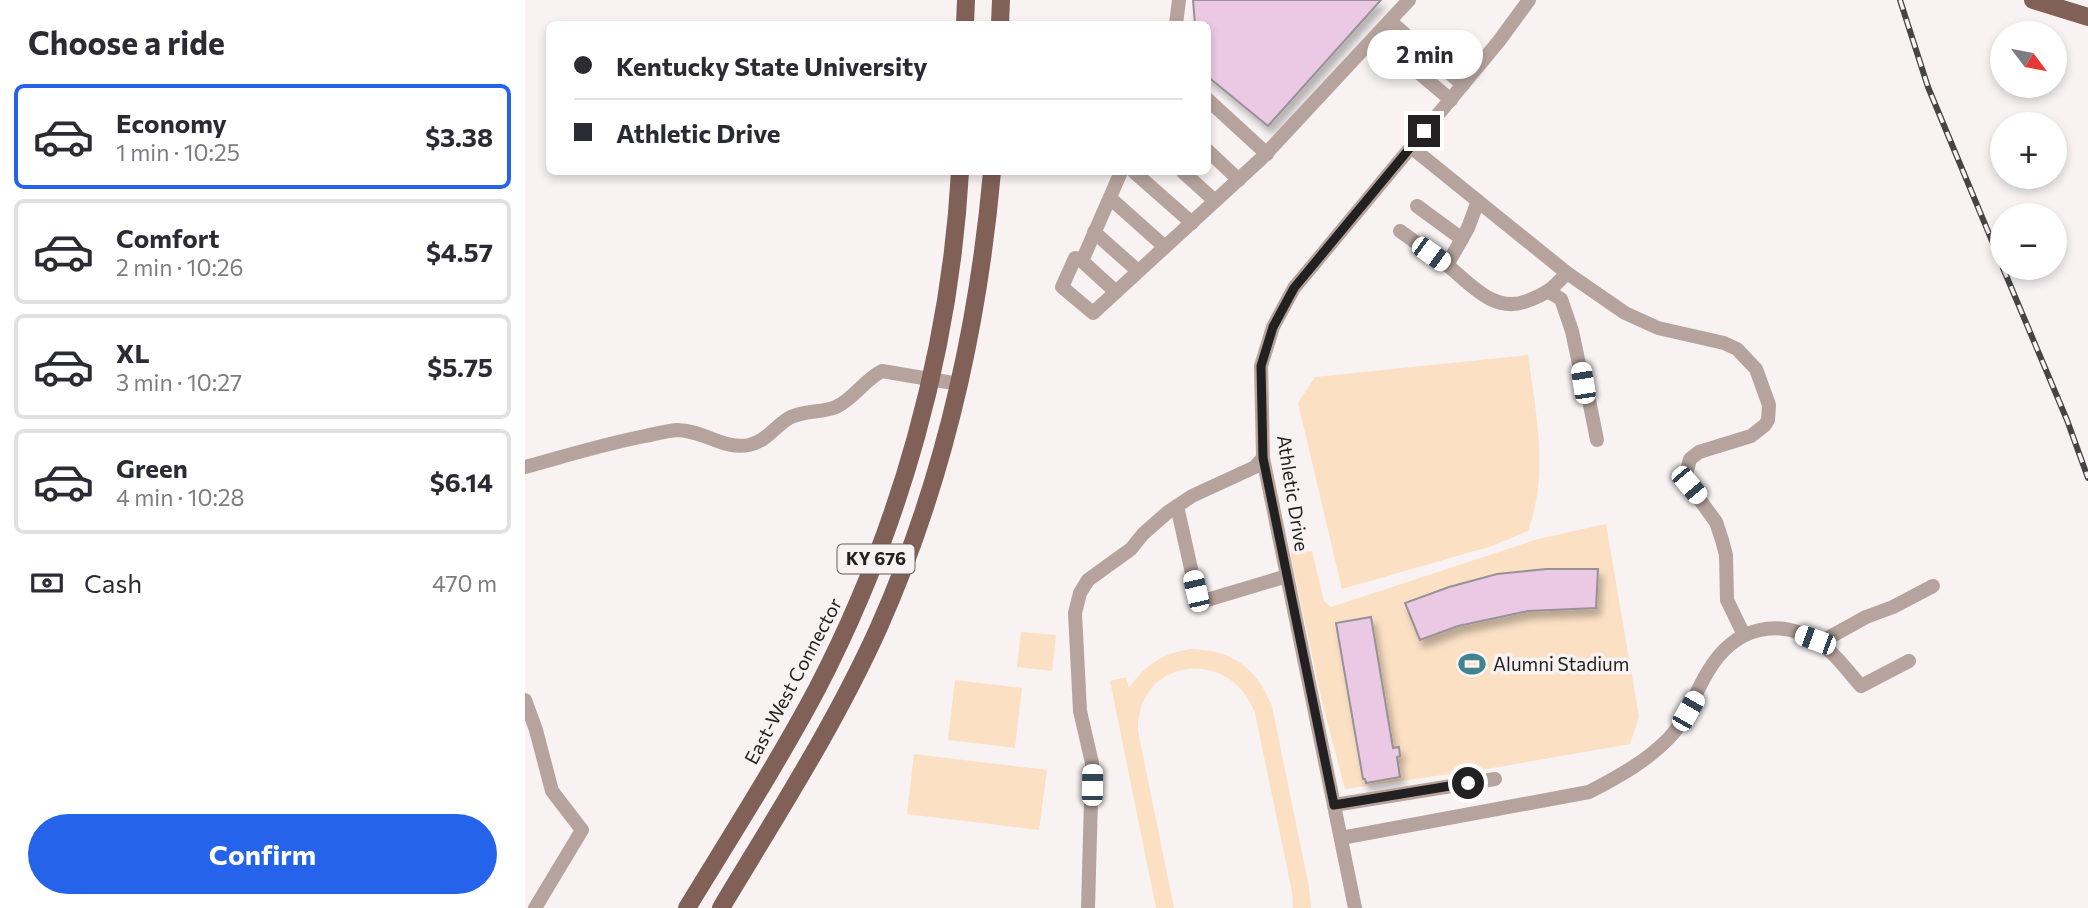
<!DOCTYPE html>
<meta charset="utf-8">
<style>
:root{--surface:#fff;--page:#f2f2f3;--text:#2b2b33;--muted:#7c7c81;--line:#e1e1e2;--accent:#2563eb}
body{margin:0;font-family:Commissioner,sans-serif;background:var(--page);color:var(--text);height:100vh;display:flex;flex-direction:column;font-size:26px;white-space:nowrap}
*{box-sizing:border-box;margin:0}
p{font-size:23px;color:var(--muted)}
.icon{flex:none;width:38px;height:38px;fill:none;stroke:currentColor;stroke-width:2;stroke-linecap:round;stroke-linejoin:round}
.map{position:relative;flex:1;overflow:hidden}
.drawer{display:flex;flex-direction:column;background:var(--surface);width:525px}
.drawer>*{flex:none}
.banner{position:absolute;left:21px;top:21px;width:665px;height:154px;border-radius:10px;box-shadow:0 4px 10px #0003;display:grid;align-content:center;height:154px;padding:0 28px;background:var(--surface)}
.needle{width:46px;rotate:122deg}
.fabs{position:absolute;left:1465px;top:21px;display:grid;gap:14px}
.fabs a{display:grid;place-items:center;width:77px;height:77px;border-radius:50%;background:var(--surface);box-shadow:0 4px 10px #0003;font-size:35px}
.end{position:absolute;width:32px;height:32px;margin:-16px;border:9px solid #222020;background:#fff;box-shadow:0 0 0 4px #fff}
.from{border-radius:50%}
.bubble{position:absolute;height:49px;border-radius:24px;background:var(--surface);box-shadow:0 4px 10px #0003;font-size:23px;font-weight:700;line-height:49px;text-align:center}
.car{position:absolute;width:21px;height:42px;margin:-21px -10px;border-radius:9px;box-shadow:0 0 5px 2px #0007;background:linear-gradient(#fff 24%,#345 0 40%,#fff 0 76%,#345 0 86%,#fff 0)}
.banner b{display:flex;align-items:center;gap:24px;height:66px;font-size:26px}
.banner b+b{border-top:2px solid var(--line)}
.banner i{width:18px;height:18px;background:var(--text)}
ul{padding:0;list-style:none}
li{display:flex;align-items:center;gap:21px;height:105px;margin:0 14px 10px;padding:0 14px;border:4px solid var(--line);border-radius:10px}
li div{flex:1}
li b{display:block;font-size:26px}
li em{font-style:normal;font-weight:700}
li.current{border-color:var(--accent)}
li>.icon{width:63px;height:63px;stroke-width:1.5}
h2{padding:0 28px;font-size:32px;line-height:84px}
.pay{display:flex;align-items:center;gap:18px;height:77px;padding:0 28px;font-size:26px}
.pay p{margin-inline-start:auto}
.cta{display:flex;gap:14px;margin-top:auto;padding:14px 28px}
.cta a{flex:1;height:80px;border-radius:42px;background:var(--accent);color:#fff;font-size:28px;font-weight:700;line-height:80px;text-align:center}
main{display:flex;flex:1;min-height:0}
.map>svg:first-child{display:block}
.green{fill:#fbe0c4}
.building{fill:#ebc8e3;stroke:#969295;stroke-width:2;filter:url(#shadow)}
.lines{fill:none;stroke-linecap:round;stroke-linejoin:round}
.minor{stroke:#b6a39d;stroke-width:14}
.major{stroke:#816057;stroke-width:18}
.rail-casing{stroke:#474445;stroke-width:6}
.rail{stroke:#f8f2f3;stroke-width:3.5;stroke-dasharray:10;stroke-linecap:butt}
.route{stroke:#222020;stroke-width:9}
.labels{text-anchor:middle;stroke-width:7;stroke-linejoin:round;paint-order:stroke}
.shield{fill:#f8f2f3;stroke:#625f5f;stroke-width:2}
.shield-label{font-size:18px;font-weight:bold;fill:#222020}
.street-label{font-size:19px;fill:#222020;stroke:#f8f2f3}
.poi-label{font-size:19px;fill:#222020;stroke:#f8f2f3;text-anchor:start}
</style>
<main>
<section class="drawer">
<h2>Choose a ride</h2>
<ul>
<li class="current"><svg class="icon" aria-label="car" viewBox="0 0 24 24"><path d="M5 17H2v-5l4-1 3-4h7l3 4 3 1v5h-3M9 17h6M6 11h13"/><circle cx="7" cy="17" r="2"/><circle cx="17" cy="17" r="2"/></svg><div><b>Economy</b><p>1 min · 10:25</p></div><em>$3.38</em></li>
<li><svg class="icon" aria-label="car" viewBox="0 0 24 24"><path d="M5 17H2v-5l4-1 3-4h7l3 4 3 1v5h-3M9 17h6M6 11h13"/><circle cx="7" cy="17" r="2"/><circle cx="17" cy="17" r="2"/></svg><div><b>Comfort</b><p>2 min · 10:26</p></div><em>$4.57</em></li>
<li><svg class="icon" aria-label="car" viewBox="0 0 24 24"><path d="M5 17H2v-5l4-1 3-4h7l3 4 3 1v5h-3M9 17h6M6 11h13"/><circle cx="7" cy="17" r="2"/><circle cx="17" cy="17" r="2"/></svg><div><b>XL</b><p>3 min · 10:27</p></div><em>$5.75</em></li>
<li><svg class="icon" aria-label="car" viewBox="0 0 24 24"><path d="M5 17H2v-5l4-1 3-4h7l3 4 3 1v5h-3M9 17h6M6 11h13"/><circle cx="7" cy="17" r="2"/><circle cx="17" cy="17" r="2"/></svg><div><b>Green</b><p>4 min · 10:28</p></div><em>$6.14</em></li>
</ul>
<div class="pay"><svg class="icon" aria-label="cash" viewBox="0 0 24 24"><path d="M3 7h18v10H3z"/><circle cx="12" cy="12" r="2"/></svg>Cash<p>470 m</p></div>
<div class="cta"><a>Confirm</a></div>
</section>
<div class="map">
<svg width="1563" height="908" viewBox="0 0 1563 908">
<defs>
<filter id="shadow"><feDropShadow dx="4" dy="7" stdDeviation="3.5" flood-color="#0004"/></filter>
</defs>
<rect width="100%" height="100%" fill="#f8f2f3"/>
<!-- green -->
<g class="green">
<path d="M1003,355C1011,413 1024,474 1003,531L967,546L817,589L773,403L790,377Z"/>
<path d="M1081,524L1114,717L1105,744L974,767L820,789L798,706L765,553L787,551L799,601L806,607L1013,539Z"/>
<path d="M496,632L531,635L527,671L492,667Z"/>
<path d="M666,649C707,650 731,667 747,706L784,887L786,908H768L767,892L730,713C705,645 611,658 613,731L649,908H631L585,681L601,677L604,688C620,665 638,653 666,649Z"/>
<path d="M430,680L497,688L490,748L423,740Z"/>
<path d="M389,754L522,770L514,830L382,814Z"/>
</g>
<!-- building -->
<g class="building">
<path d="M668,0H856L743,126L682,76V24H670Z"/>
<path d="M1021,569H1073L1071,608L1003,611L933,626L895,640L880,603L924,587L972,574Z"/>
<path d="M846,617L868,748L874,747L875,756L872,757L875,777L841,783L840,779H838L811,623Z"/>
</g>
<g class="lines">
<!-- minor -->
<g class="minor">
<path d="M865,21L938,85"/>
<path d="M651,24L654,0"/>
<path d="M851,37L926,100"/>
<path d="M682,99L742,154"/>
<path d="M886,147L1042,273L1100,313L1133,328L1199,343L1212,349L1231,369L1244,405L1243,420L1240,425L1226,436L1174,452L1165,459L1161,475L1164,485L1191,522L1197,540L1201,555L1202,600L1219,635"/>
<path d="M682,150L714,180"/>
<path d="M596,172L557,261L550,258L537,287L568,313L737,158L884,0"/>
<path d="M609,172L667,223"/>
<path d="M658,172L690,201"/>
<path d="M585,198L640,247"/>
<path d="M953,201L943,228L922,265C946,284 969,314 1002,301C1023,293 1027,289 1042,273"/>
<path d="M892,206L937,239"/>
<path d="M875,231L922,265"/>
<path d="M569,232L613,271"/>
<path d="M557,261L591,292"/>
<path d="M1024,292L1036,299L1047,331L1058,383L1062,390L1072,440"/>
<path d="M0,467C40,456 79,444 120,436C130,434 141,431 152,430C178,430 198,450 224,445C242,441 249,427 264,418C278,410 296,413 311,407C329,399 339,380 357,371L434,384"/>
<path d="M652,506L671,591L675,598L682,600L762,576"/>
<path d="M1294,643L1341,617L1368,607L1408,586"/>
<path d="M0,700L11,730L27,791L57,830L10,908"/>
<path d="M809,805L970,779"/>
<path d="M816,838L1064,792C1093,777 1122,761 1144,738C1162,719 1169,695 1182,673C1209,626 1256,614 1300,647C1313,657 1325,674 1336,686L1384,661"/>
<path d="M563,908L567,763L555,711L550,613L555,593L563,580L606,549L618,534L643,512L667,496L730,467L738,458"/>
<path d="M830,908L738,458L736,366L748,327L769,288L974,41L1004,0"/>
</g>
<!-- major -->
<g class="major">
<path d="M1508,0L1563,17"/>
<path d="M440,24L441,0"/>
<path d="M475,24L476,0"/>
<path d="M162,908C206,836 252,764 292,689C375,529 425,351 435,172"/>
<path d="M196,908C251,816 310,725 354,627C418,483 453,328 467,172"/>
</g>
<!-- rail casing -->
<g class="rail-casing">
<g id="rail">
<path d="M1375,0L1403,87L1477,265"/>
<path d="M1478,268L1542,420L1563,478"/>
</g>
</g>
<!-- rail -->
<use href="#rail" class="rail"/>
</g>
<g class="lines">
<!-- route -->
<path class="route" d="M899,131L769,288L748,327L736,366L738,458L809,805L943,783"/>
</g>
<!-- icons -->
<defs>
<g id="stadium-bare" transform="scale(2.1)"><path d="M0-5a6.5 5 0 1 0 0 10a6.5 5 0 1 0 0-10ZM-3.5-1.8h7v3.6h-7Z" fill="#3e858e" stroke="#f8f2f3" stroke-width="2.5" paint-order="stroke"/></g>
</defs>
<g fill-rule="evenodd">
<use href="#stadium-bare" x="947" y="664"/>
</g>
<g class="labels">
<!-- shield labels -->
<rect class="shield" x="312.5" y="544.5" width="77" height="29" rx="5"/>
<g class="shield-label">
<text x="351" y="565">KY 676</text>
</g>
<!-- street labels -->
<g class="street-label">
<text transform="translate(768 493) rotate(81)" y="7">Athletic Drive</text>
<text transform="translate(268 681) rotate(-62)" y="7">East-West Connector</text>
</g>
<!-- poi labels -->
<g class="poi-label">
<text x="968" y="671">Alumni Stadium</text>
</g>
</g>
</svg>
<div class="fabs">
<a><svg class="needle" viewBox="-14 -14 28 28"><path d="M0-13l5 13h-10z" fill="#e53935"/><path d="M0 13l5-13h-10z" fill="#7c7c81"/></svg></a>
<a>+</a>
<a>−</a>
</div>
<i class="end from" style="left:943px;top:783px"></i>
<i class="end" style="left:899px;top:131px"></i>
<div class="bubble" style="left:842px;top:30px;width:116px">2 min</div>
<i class="car" style="left:906px;top:254px;rotate:126deg"></i>
<i class="car" style="left:1058px;top:383px;rotate:351deg"></i>
<i class="car" style="left:1164px;top:485px;rotate:140deg"></i>
<i class="car" style="left:671px;top:591px;rotate:347deg"></i>
<i class="car" style="left:1290px;top:640px;rotate:290deg"></i>
<i class="car" style="left:1163px;top:711px;rotate:30deg"></i>
<i class="car" style="left:567px;top:785px;rotate:1deg"></i>
<div class="banner">
<b><i class="from"></i>Kentucky State University</b>
<b><i></i>Athletic Drive</b>
</div>
</div>
</main>
